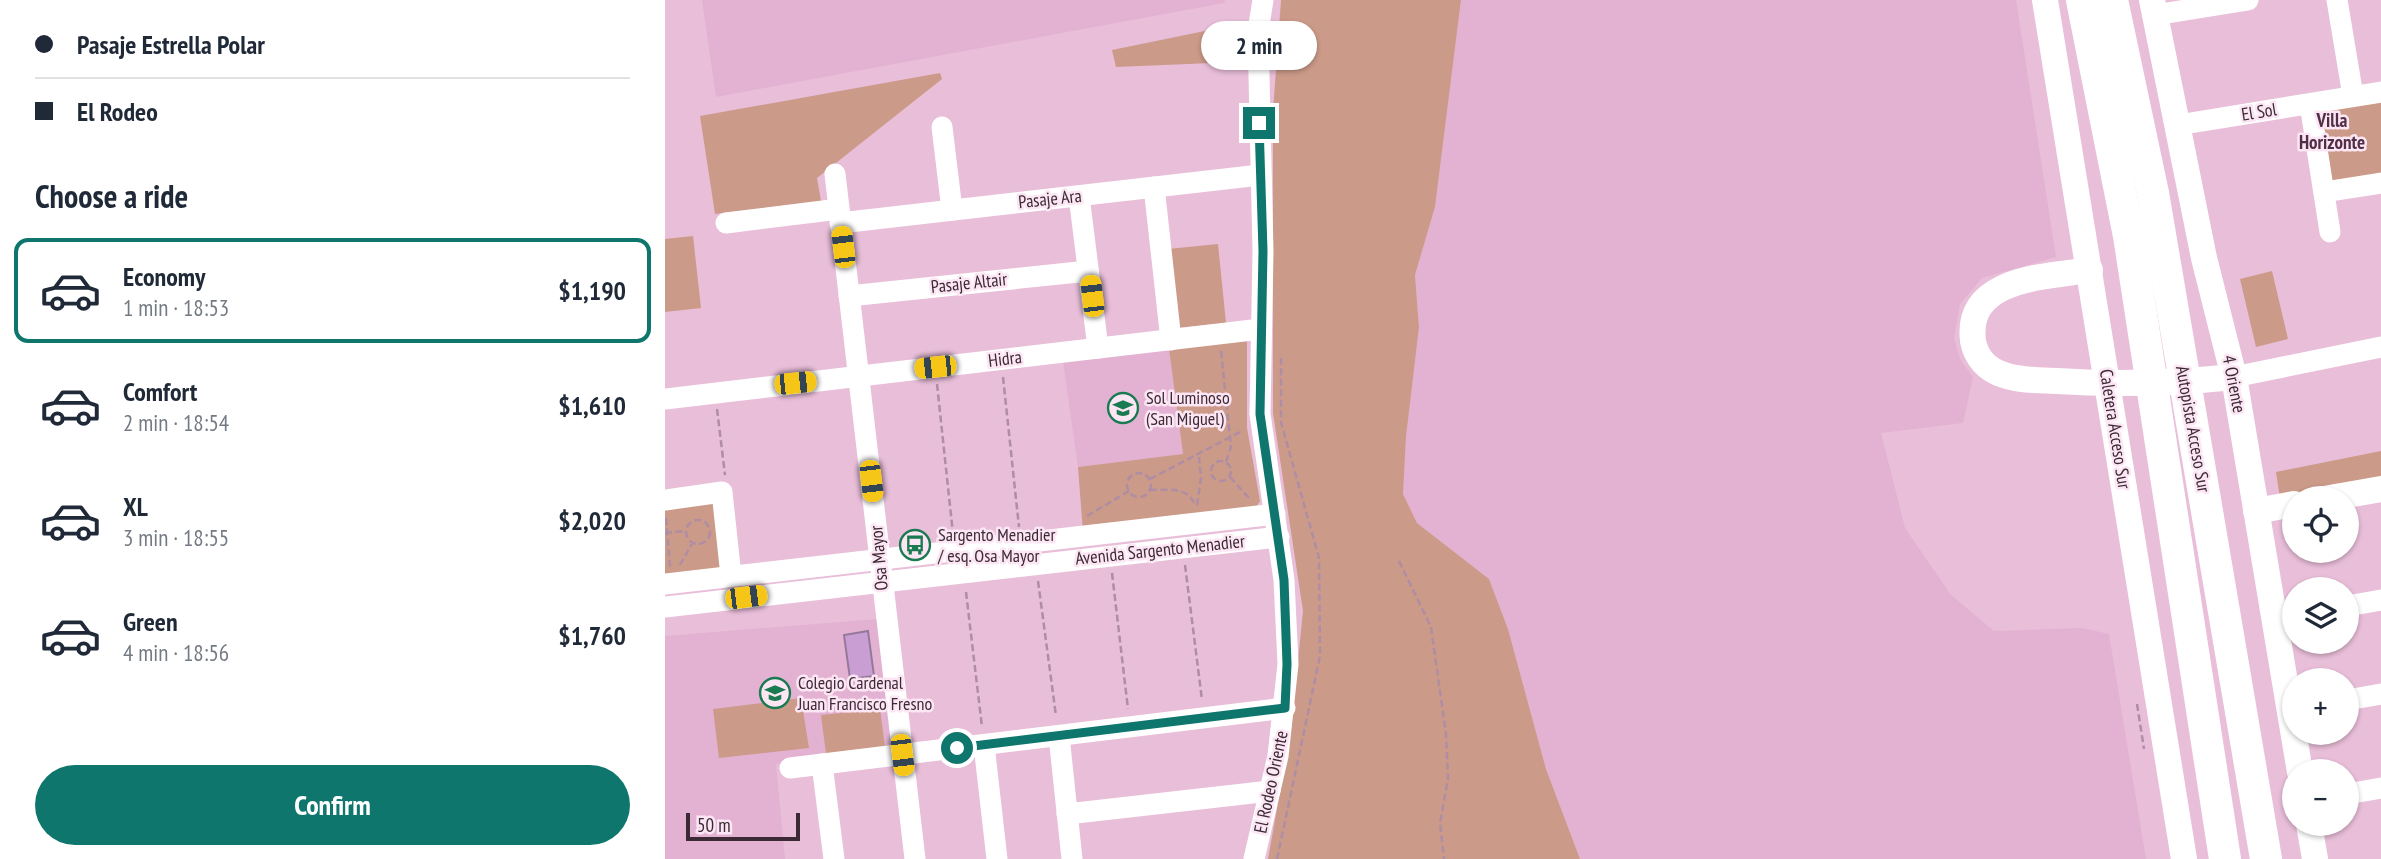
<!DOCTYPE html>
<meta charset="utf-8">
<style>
:root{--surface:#fff;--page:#f6f6f7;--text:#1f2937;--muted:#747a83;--line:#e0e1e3;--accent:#0f766e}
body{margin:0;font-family:"PT Sans Narrow",sans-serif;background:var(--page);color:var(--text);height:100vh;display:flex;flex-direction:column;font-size:26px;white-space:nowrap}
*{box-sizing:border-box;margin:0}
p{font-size:23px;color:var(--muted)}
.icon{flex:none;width:38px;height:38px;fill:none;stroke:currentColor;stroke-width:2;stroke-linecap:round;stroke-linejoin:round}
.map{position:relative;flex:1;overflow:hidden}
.sheet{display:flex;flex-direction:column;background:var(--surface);width:665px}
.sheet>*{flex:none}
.hud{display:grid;align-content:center;height:154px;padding:0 35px;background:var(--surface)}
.fabs{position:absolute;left:1617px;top:486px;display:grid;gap:14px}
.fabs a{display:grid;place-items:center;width:77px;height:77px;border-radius:50%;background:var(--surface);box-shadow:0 2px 5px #0004;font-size:35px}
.scale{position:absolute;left:21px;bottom:18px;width:114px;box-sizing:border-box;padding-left:7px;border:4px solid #3b2a35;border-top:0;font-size:19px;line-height:24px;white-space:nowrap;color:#3b2a35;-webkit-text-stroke:5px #fce6f4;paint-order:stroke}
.end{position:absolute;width:32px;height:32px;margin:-16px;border:9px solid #0f766e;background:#fff;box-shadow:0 0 0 4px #fff}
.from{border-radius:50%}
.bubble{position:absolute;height:49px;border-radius:24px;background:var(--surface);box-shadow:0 2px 5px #0004;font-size:23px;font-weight:800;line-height:49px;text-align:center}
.car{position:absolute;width:21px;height:42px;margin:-21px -10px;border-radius:9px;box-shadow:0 0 5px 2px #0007;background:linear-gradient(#f5c518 24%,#345 0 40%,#f5c518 0 76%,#345 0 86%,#f5c518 0)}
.hud b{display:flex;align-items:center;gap:24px;height:66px;font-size:26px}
.hud b+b{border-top:2px solid var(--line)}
.hud i{width:18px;height:18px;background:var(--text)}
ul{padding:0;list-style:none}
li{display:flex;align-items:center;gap:21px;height:105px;margin:0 14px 10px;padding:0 21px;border:4px solid transparent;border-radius:14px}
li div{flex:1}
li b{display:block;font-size:26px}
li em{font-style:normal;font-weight:800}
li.active{border-color:var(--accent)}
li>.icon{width:63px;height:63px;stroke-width:1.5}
h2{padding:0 35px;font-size:32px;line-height:84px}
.cta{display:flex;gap:14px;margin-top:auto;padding:14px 35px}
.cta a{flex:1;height:80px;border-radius:42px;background:var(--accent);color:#fff;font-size:28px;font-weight:800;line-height:80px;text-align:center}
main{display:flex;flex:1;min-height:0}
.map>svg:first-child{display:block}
.built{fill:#e3b2d2}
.green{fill:#cb9a89}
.building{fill:#c99ed3;stroke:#95799b;stroke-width:2}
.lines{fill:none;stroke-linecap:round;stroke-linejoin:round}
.path{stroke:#af8da3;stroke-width:2.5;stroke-dasharray:7 3.5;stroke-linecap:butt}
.minor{stroke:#fff;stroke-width:21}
.major{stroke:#fff;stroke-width:26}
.highway{stroke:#fff;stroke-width:32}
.route{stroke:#0f766e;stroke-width:9}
.labels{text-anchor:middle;stroke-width:5;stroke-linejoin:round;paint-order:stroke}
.street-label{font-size:18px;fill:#3b2a35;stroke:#fce6f4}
.poi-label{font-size:18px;fill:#3b2a35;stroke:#fce6f4;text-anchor:start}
.neighbourhood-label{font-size:19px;font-weight:bold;fill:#512f46;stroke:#fce6f4}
</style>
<main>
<section class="sheet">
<div class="hud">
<b><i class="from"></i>Pasaje Estrella Polar</b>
<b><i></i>El Rodeo</b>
</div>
<h2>Choose a ride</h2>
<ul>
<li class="active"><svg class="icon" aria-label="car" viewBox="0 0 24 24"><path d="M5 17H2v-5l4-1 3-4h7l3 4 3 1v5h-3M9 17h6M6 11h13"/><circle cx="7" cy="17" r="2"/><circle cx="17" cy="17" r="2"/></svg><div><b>Economy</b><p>1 min · 18:53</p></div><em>$1,190</em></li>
<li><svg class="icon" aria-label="car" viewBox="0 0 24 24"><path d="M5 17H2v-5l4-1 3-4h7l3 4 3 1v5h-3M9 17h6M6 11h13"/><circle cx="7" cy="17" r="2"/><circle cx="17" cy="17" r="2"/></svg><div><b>Comfort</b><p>2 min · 18:54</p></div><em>$1,610</em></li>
<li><svg class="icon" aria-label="car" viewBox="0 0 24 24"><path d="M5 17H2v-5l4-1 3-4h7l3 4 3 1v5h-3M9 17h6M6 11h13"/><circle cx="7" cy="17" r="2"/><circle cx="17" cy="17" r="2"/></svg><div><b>XL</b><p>3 min · 18:55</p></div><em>$2,020</em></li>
<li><svg class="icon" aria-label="car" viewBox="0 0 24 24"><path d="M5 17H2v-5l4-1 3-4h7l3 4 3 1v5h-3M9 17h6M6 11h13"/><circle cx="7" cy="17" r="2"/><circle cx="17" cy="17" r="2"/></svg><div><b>Green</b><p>4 min · 18:56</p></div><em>$1,760</em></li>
</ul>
<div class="cta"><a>Confirm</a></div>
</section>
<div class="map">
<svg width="1716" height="859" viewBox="0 0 1716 859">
<rect width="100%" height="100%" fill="#e9bed9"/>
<!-- built -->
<g class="built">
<path d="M37,0H560L559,3L51,97Z"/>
<path d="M796,0H1351L1391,257L1317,278L1295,304L1289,338L1295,359L1308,377L1298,423L1216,433L1240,528L1286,595L1329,631L1417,628L1444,634L1481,859H915L881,769L843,629L824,579L752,523L738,494L741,437L754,327L750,275L770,207Z"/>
<path d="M504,349L518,454L413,467L398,361Z"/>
<path d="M212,619L227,750L111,764L120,859H0V636Z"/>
</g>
<!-- green -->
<g class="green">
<path d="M616,0H796L770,207L750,275L754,327L741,437L738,494L752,523L824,579L843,629L881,769L915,859H603L626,731L638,611L608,413V111Z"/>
<path d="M574,24L571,62L451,67L447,50Z"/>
<path d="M275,73L277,79L152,178L156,201L50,214L35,116Z"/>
<path d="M1716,99V178L1666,186L1653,110Z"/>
<path d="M28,236L36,308L0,312V239Z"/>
<path d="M553,244L561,323L511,328L503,249Z"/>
<path d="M1607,271L1623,339L1591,347L1575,279Z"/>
<path d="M582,340V428L595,501L590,509L418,532L413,467L518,454L504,349Z"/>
<path d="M1716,451V480L1615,498L1611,472Z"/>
<path d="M65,496L70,570L0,578V504Z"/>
<path d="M136,698L144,748L54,758L48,709Z"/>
<path d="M215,709L220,747L161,754L156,715Z"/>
</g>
<!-- building -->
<path class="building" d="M203,631L209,676L185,679L179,635Z"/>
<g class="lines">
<!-- path -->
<g class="path">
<path d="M556,351L566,447L561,462"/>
<path d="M338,377L354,527"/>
<path d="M272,384L288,534"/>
<path d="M52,409L60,475"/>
<circle cx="556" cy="471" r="10"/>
<circle cx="474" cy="485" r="12"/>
<path d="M565,477L584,498"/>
<path d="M485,479L575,432"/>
<path d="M485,490C502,490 523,486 530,505"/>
<path d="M532,505L536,478L534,457"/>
<path d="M422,516L464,491"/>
<path d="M1,518L5,567"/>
<circle cx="33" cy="532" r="12"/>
<path d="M0,533L20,531"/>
<path d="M734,561L766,627L781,734L783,779L775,823L779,859"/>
<path d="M15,565L27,544"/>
<path d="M520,565L537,700"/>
<path d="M447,573L463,709"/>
<path d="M373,581L391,716"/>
<path d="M301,592L317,727"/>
<path d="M1472,704L1479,749"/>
<path d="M612,859L655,656L654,558L616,422V354"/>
</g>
<!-- minor -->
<g class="minor">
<path d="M1672,0L1688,96"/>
<path d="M1490,15L1583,0"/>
<path d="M1645,104L1665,232"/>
<path d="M1513,125L1716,92"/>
<path d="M277,127L287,210"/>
<path d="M170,174L250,859"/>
<path d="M489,187L506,340"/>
<path d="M1659,192L1716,183"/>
<path d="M414,196L433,348"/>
<path d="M61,223L174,209"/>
<path d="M175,223L595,175"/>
<path d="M184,296L423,271"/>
<path d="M1569,377L1716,347"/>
<path d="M0,399L596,329"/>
<path d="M0,500L57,492L66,576"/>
<path d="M0,584L610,514"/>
<path d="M1682,606L1716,600"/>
<path d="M0,607L614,537"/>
<path d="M1609,618L1629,615"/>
<path d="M1682,700L1716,694"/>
<path d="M394,736L407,859"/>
<path d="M319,745L332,859"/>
<path d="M157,764L169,859"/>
<path d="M125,768L620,708"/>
<path d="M1682,794L1716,788"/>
<path d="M402,814L605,791"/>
<path d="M589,859L613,756L623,664L619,580L595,414L598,251L593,31L598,0"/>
</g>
<!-- major -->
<g class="major">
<path d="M1380,0L1519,859"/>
<path d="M1487,0L1539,258L1569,377L1635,772"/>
<path d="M1425,270C1381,277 1300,277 1308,341C1311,358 1323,370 1339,375C1356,381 1375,380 1392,381C1451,385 1510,383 1569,377"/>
<path d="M1659,499L1716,489"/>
<path d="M1591,511L1629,504"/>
<path d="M1644,824L1650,859"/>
</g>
<!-- highway -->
<g class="highway">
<path d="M1417,0L1464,236L1560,859"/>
<path d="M1447,0L1488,193L1601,859"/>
</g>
</g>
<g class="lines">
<!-- route -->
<path class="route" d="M292,748L620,708L622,664L619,580L595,414L598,251L594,123"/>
</g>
<!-- icons -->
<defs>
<g id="school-ring" transform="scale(1.575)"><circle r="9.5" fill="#fce6f4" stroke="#1a7b52" stroke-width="1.5"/><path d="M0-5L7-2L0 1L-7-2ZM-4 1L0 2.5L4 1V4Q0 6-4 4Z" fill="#1a7b52"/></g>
<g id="bus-ring" transform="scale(1.575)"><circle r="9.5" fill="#fce6f4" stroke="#1a7b52" stroke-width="1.5"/><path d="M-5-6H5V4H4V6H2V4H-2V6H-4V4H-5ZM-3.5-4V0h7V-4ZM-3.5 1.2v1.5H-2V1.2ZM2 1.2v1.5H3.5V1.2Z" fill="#1a7b52"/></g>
</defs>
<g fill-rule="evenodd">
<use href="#school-ring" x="458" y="408"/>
<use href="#bus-ring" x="250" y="545"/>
<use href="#school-ring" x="110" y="693"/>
</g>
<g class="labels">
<!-- street labels -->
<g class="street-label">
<text transform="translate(1594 112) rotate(-9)" y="6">El Sol</text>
<text transform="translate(385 199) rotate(-6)" y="6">Pasaje Ara</text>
<text transform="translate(304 283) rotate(-6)" y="6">Pasaje Altair</text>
<text transform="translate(340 359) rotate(-7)" y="6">Hidra</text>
<text transform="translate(1569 384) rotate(79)" y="6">4 Oriente</text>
<text transform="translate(1450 429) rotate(81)" y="6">Caletera Acceso Sur</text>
<text transform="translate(1528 429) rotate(80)" y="6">Autopista Acceso Sur</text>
<text transform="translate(495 550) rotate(-6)" y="6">Avenida Sargento Menadier</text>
<text transform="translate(214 558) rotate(-95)" y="6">Osa Mayor</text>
<text transform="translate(606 782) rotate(-78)" y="6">El Rodeo Oriente</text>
</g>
<!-- poi labels -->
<g class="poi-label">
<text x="481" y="404">Sol Luminoso<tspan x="481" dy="21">(San Miguel)</tspan></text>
<text x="273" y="541">Sargento Menadier<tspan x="273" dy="21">/ esq. Osa Mayor</tspan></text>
<text x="133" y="689">Colegio Cardenal<tspan x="133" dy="21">Juan Francisco Fresno</tspan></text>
</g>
<!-- neighbourhood labels -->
<g class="neighbourhood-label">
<text x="1667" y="127">Villa<tspan x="1667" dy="22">Horizonte</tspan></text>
</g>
</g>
</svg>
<div class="fabs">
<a><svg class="icon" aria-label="locate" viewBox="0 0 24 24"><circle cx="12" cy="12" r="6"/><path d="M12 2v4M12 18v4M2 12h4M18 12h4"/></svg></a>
<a><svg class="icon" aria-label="layers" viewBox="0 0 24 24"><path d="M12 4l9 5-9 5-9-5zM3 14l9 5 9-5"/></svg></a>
<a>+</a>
<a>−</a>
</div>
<div class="scale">50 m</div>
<i class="end from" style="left:292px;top:748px"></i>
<i class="end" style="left:594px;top:123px"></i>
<div class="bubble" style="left:536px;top:21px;width:116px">2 min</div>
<i class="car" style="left:178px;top:247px;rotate:353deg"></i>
<i class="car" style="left:427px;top:296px;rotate:353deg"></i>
<i class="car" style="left:270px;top:367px;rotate:264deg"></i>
<i class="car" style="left:130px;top:383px;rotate:84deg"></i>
<i class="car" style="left:206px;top:481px;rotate:173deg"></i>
<i class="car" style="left:81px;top:597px;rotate:83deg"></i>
<i class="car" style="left:237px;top:755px;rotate:173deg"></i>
</div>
</main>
